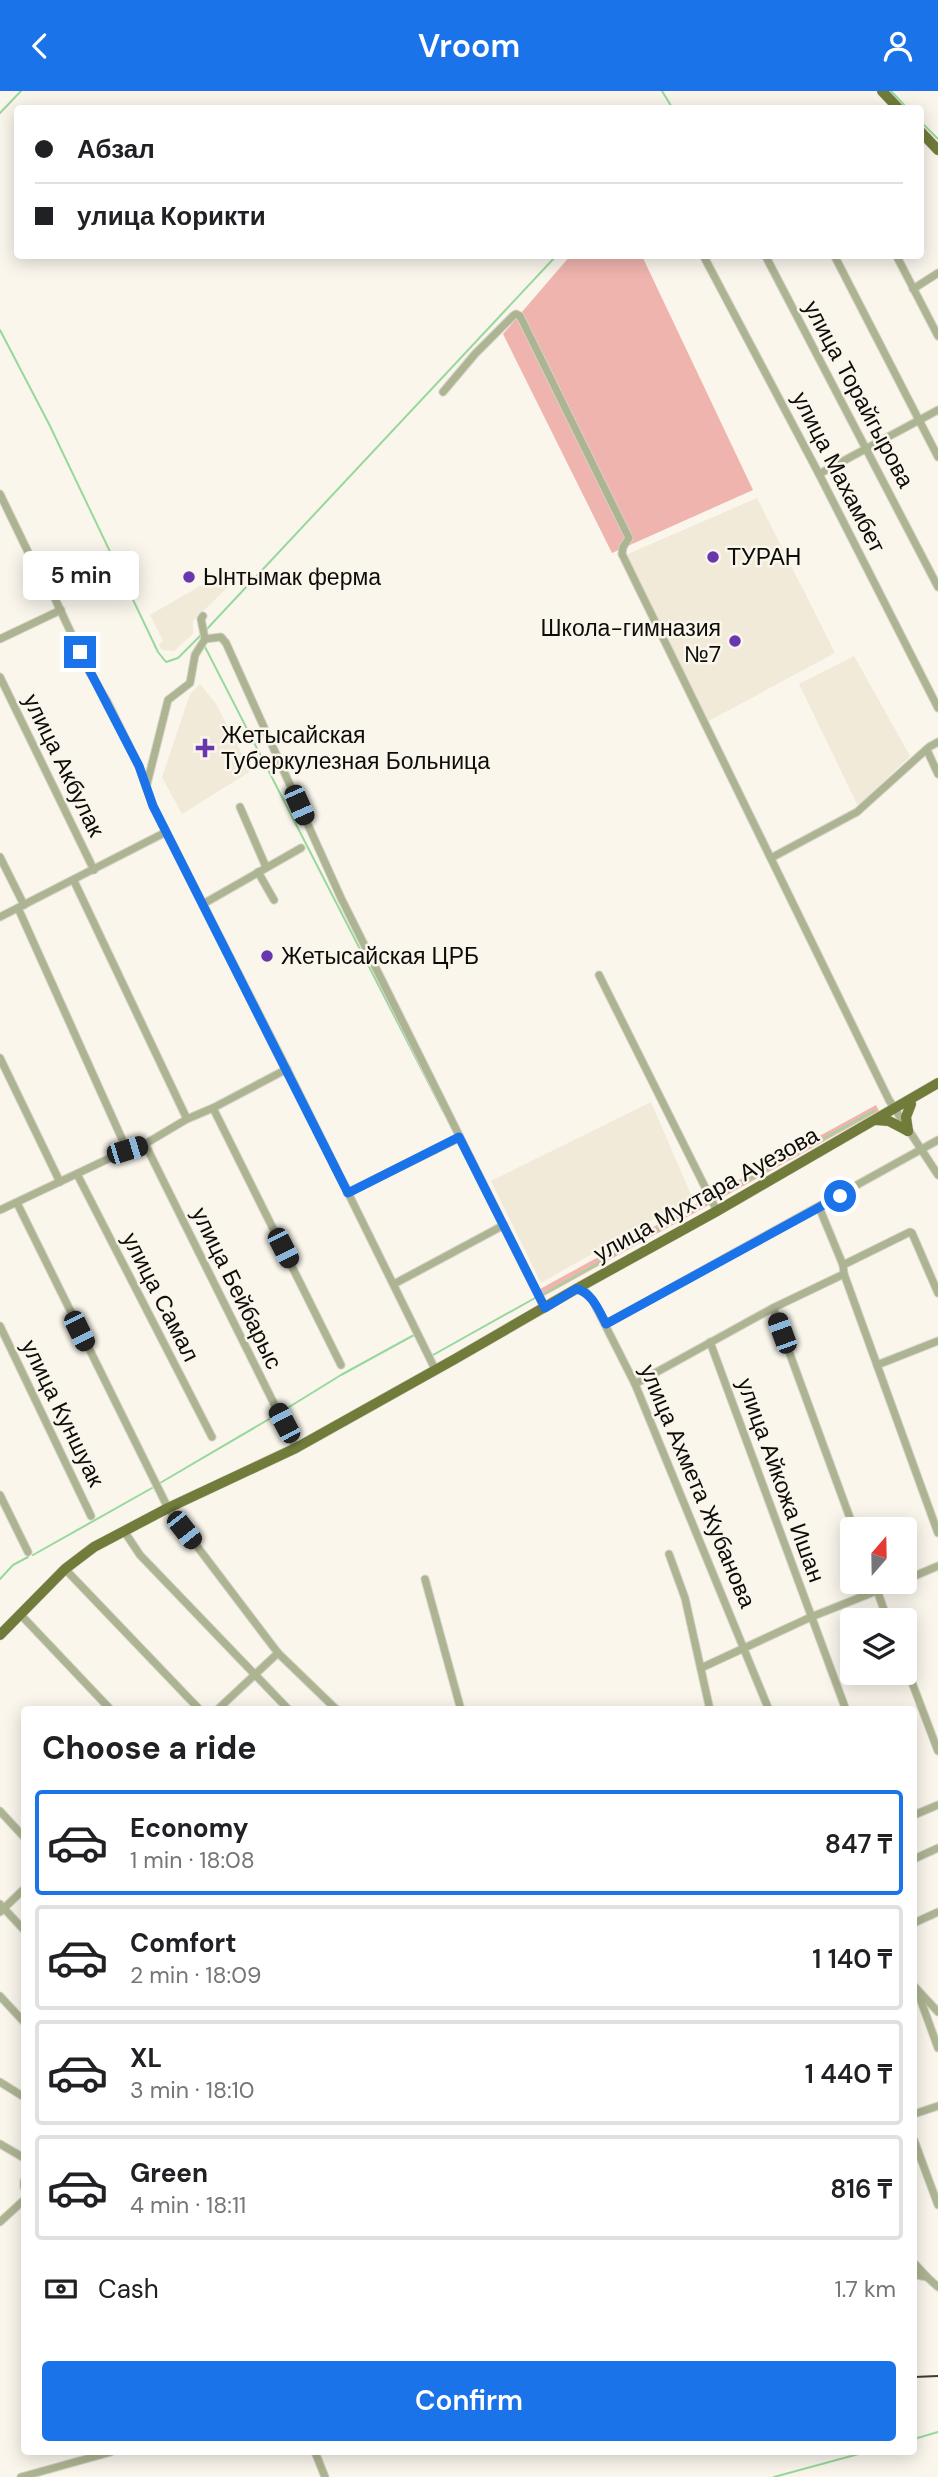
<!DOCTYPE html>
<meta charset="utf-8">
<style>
:root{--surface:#fff;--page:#f6f6f6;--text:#202124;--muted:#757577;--line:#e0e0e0;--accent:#1a73e8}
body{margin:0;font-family:"DM Sans",sans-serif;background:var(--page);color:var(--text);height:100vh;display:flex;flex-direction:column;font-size:26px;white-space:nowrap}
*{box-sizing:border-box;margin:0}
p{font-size:23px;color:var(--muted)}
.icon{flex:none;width:38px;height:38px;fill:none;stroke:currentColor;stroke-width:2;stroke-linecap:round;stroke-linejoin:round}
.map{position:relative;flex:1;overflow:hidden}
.drawer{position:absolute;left:21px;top:1615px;width:896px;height:749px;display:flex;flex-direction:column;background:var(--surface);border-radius:7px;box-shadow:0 4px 18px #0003}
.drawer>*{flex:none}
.banner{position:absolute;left:14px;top:14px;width:910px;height:154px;border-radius:7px;box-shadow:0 4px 18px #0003;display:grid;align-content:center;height:154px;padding:0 21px;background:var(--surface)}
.needle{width:46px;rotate:20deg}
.fabs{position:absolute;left:840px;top:1426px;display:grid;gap:14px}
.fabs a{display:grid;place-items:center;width:77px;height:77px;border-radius:7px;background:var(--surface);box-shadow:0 4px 18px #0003;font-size:35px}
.end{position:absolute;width:32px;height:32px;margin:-16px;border:9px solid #1a73e8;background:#fff;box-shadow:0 0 0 4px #fff}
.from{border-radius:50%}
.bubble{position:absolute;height:49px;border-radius:7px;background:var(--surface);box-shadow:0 4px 18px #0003;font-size:23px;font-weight:600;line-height:49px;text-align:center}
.car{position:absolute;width:21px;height:42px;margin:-21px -10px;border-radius:9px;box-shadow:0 0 5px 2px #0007;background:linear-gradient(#222 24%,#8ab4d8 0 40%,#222 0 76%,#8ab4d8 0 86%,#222 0)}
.banner b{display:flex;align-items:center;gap:24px;height:66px;font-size:26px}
.banner b+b{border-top:2px solid var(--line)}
.banner i{width:18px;height:18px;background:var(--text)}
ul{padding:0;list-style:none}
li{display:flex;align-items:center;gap:21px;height:105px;margin:0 14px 10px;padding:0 7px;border:4px solid var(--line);border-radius:7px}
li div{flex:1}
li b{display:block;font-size:26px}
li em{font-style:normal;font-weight:600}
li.active{border-color:var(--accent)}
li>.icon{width:63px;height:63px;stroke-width:1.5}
h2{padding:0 21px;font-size:32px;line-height:84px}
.pay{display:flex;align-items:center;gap:18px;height:77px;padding:0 21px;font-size:26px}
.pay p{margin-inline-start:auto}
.cta{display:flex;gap:14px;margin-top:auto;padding:14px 21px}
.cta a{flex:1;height:80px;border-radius:7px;background:var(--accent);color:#fff;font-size:28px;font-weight:600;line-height:80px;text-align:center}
header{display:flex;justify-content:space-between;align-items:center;height:91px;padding:0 21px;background:var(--accent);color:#fff;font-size:32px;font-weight:600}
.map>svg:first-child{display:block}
.built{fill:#f1ead9}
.green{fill:#efb4ad}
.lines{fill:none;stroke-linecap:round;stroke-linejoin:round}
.stream{stroke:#97d89c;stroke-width:2}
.minor-casing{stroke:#d4d1c8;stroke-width:9}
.major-casing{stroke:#d4d1c8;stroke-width:11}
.minor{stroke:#adb491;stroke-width:7}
.major{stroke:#717b3a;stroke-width:10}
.rail{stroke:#3c3b36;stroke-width:2}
.route{stroke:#1a73e8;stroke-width:9}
.poi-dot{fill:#6837ae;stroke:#faf6ec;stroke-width:2.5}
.labels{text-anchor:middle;stroke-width:5;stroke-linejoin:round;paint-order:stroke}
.street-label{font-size:23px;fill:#0d0c09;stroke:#faf6ec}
.poi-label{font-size:23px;fill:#0d0c09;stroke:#faf6ec;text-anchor:start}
</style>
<header><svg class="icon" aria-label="back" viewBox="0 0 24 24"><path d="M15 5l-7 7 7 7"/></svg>Vroom<svg class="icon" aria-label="person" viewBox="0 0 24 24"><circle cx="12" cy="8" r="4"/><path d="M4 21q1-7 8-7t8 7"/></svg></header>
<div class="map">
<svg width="938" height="2386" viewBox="0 0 938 2386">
<rect width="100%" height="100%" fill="#faf6ec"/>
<!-- built -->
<g class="built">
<path d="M757,407L835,562L703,633L621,466Z"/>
<path d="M238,482L237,487L193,530V543L174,560L162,559L159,554L163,550L150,524L207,491L214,495Z"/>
<path d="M854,565L910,665L858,715L799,593Z"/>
<path d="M200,593L216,613L251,680L182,723L162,686L190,603Z"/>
<path d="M651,1011L692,1106L541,1192L491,1090Z"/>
</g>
<!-- green -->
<g class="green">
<path d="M570,165H642L753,399L612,462L503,243Z"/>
<path d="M876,1014L879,1020L544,1205L540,1198Z"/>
</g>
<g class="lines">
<!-- stream -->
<g class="stream">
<path d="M662,0L673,18"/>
<path d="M891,0L908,18"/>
<path d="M0,22L21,0"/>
<path d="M920,30L938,48"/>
<path d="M0,239L49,333L158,561L166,571L178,567L202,543"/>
<path d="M206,539L557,164"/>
<path d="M205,556L443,1020"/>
<path d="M713,1108L874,1020"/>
<path d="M542,1204L708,1111"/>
<path d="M433,1264L535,1207"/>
<path d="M281,1321L341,1284L414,1244"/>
<path d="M160,1392L276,1324"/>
<path d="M33,1464L152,1397"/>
<path d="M0,1488L13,1474L28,1466"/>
<path d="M914,2348L938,2341"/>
<path d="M774,2386L866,2361"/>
</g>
<!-- minor casing -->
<g class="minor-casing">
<g id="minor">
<path d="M703,164L819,383L938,617"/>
<path d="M765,164L938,496"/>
<path d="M834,164L938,366"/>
<path d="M896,164L938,245"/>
<path d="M913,198L938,182"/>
<path d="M443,301L475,263L513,225L516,223L520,225L629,447L623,456L622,463L889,1009L938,1084"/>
<path d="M819,383L938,319"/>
<path d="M0,403L30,465L48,493L90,582L107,610L139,675L153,715L287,978L435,1278"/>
<path d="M0,548L61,519"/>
<path d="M205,548L221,546L226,552L341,807L545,1217"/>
<path d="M0,586L94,779"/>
<path d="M927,659L938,683"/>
<path d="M147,693L168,609L190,592L195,564L205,548L201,528L203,525"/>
<path d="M240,716L266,776"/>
<path d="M0,766L24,814"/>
<path d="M771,767L857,721L929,656L938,651"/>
<path d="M258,781L274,809"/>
<path d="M74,790L187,1028"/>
<path d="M203,813L301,757"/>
<path d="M18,817L127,1059"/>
<path d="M0,826L166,741"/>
<path d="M599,884L717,1120"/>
<path d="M0,967L60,1091"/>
<path d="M213,1017L341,1274"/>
<path d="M145,1053L296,1357"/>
<path d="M77,1083L212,1346"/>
<path d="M347,1102L459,1047"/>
<path d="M17,1112L168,1417L278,1562L337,1619"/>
<path d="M819,1116L843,1174"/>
<path d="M0,1119L127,1059L145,1053L187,1028L213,1017L287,978"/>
<path d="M844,1183L938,1442"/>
<path d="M394,1193L504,1134"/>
<path d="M576,1198L584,1199L592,1208L635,1293L769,1619"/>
<path d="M773,1217L854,1438"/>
<path d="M606,1233L938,1049"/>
<path d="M0,1235L91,1425"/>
<path d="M710,1251L846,1619"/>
<path d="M877,1274L938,1250"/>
<path d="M635,1293L773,1217L844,1183L843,1174L910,1141L912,1142L938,1202"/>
<path d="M0,1404L28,1461"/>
<path d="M124,1440L140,1464L289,1619"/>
<path d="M669,1463L685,1507L710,1619"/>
<path d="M65,1478L200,1619"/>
<path d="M425,1488L461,1619"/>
<path d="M905,1489L938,1475"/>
<path d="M874,1491L888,1530"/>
<path d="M20,1523L111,1619"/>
<path d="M905,1573L938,1660"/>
<path d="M701,1577L811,1526L899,1491"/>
<path d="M217,1619L278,1562"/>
<path d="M0,1720L24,1746"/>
<path d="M914,1724L938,1714"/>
<path d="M914,1768L938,1757"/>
<path d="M0,1813L24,1839"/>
<path d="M0,1821L24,1798"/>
<path d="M914,1832L938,1821"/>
<path d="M914,1895L938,1921"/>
<path d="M917,1899L938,1957"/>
<path d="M0,1905L24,1931"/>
<path d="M0,1991L24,2006"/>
<path d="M914,2023L938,2015"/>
<path d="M914,2049L938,2114"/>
<path d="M0,2053L24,2067"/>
<path d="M24,2090V2096"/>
<path d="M0,2131L24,2109"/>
<path d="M914,2172L927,2186"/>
<path d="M914,2181L916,2184L927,2186L938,2196"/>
<path d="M315,2361L325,2386"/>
<path d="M21,2386L111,2361"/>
</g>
</g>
<!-- major casing -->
<g class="major-casing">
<g id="major">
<path d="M882,0L899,18"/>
<path d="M920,40L938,59"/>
<path d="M876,1029L889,1030L908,1040"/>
<path d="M908,1040L906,1026L911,1013"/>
<path d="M0,1544L65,1478L94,1456L168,1417L296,1357L455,1268L576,1198L717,1120L938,992"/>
</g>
</g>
<!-- minor -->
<use href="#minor" class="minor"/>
<!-- major -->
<use href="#major" class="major"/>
<!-- rail -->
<path class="rail" d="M914,2286L938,2285"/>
</g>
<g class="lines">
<!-- route -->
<path class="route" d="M80,561L139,675L153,715L348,1102L459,1046L545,1217L576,1198C592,1201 599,1220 606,1233L840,1105"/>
</g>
<!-- markers -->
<g class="poi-dot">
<circle cx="713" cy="466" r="7"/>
<circle cx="189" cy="486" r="7"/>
<circle cx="735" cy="550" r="7"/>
<path d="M201.5 646.5h7v7h7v7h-7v7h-7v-7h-7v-7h7z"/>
<circle cx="267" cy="865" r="7"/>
</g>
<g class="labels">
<!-- street labels -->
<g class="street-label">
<text transform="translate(859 303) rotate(62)" y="8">улица Торайгырова</text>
<text transform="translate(839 381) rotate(63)" y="8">улица Махамбет</text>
<text transform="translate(64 674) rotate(64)" y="8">улица Акбулак</text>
<text transform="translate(706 1103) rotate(-29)" y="8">улица Мухтара Ауезова</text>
<text transform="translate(237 1197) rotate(64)" y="8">улица Бейбарыс</text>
<text transform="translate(161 1206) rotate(63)" y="8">улица Самал</text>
<text transform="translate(63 1322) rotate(64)" y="8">улица Куншуак</text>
<text transform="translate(781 1389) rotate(70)" y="8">улица Айкожа Ишан</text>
<text transform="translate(698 1395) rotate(67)" y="8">улица Ахмета Жубанова</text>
</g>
<!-- poi labels -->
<g class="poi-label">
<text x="727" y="474">ТУРАН</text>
<text x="203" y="494">Ынтымак ферма</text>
<text x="721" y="545" text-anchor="end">Школа-гимназия<tspan x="721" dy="26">№7</tspan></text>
<text x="221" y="652">Жетысайская<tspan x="221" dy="26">Туберкулезная Больница</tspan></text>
<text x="281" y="873">Жетысайская ЦРБ</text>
</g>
</g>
</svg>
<div class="fabs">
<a><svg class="needle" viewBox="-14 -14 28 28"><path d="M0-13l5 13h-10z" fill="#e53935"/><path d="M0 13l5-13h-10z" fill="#757577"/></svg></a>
<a><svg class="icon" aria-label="layers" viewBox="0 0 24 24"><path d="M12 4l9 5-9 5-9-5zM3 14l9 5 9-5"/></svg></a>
</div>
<i class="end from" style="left:840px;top:1105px"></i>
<i class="end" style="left:80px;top:561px"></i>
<div class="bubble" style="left:23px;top:460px;width:116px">5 min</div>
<i class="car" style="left:299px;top:714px;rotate:156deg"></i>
<i class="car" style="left:127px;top:1059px;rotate:73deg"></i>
<i class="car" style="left:283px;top:1157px;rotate:153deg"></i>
<i class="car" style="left:79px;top:1240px;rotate:154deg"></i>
<i class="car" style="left:782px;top:1242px;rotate:340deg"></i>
<i class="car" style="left:284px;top:1332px;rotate:332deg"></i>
<i class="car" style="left:184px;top:1439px;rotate:142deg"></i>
<div class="banner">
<b><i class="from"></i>Абзал</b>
<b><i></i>улица Корикти</b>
</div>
<section class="drawer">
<h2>Choose a ride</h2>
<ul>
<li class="active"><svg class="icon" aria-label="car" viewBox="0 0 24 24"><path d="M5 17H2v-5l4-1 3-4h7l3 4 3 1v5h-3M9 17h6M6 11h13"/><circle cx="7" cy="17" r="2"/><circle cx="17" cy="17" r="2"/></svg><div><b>Economy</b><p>1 min · 18:08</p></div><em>847 ₸</em></li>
<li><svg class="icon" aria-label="car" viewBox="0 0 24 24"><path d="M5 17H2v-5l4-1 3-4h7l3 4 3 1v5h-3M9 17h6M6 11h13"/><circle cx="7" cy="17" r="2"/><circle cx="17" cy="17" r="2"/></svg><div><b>Comfort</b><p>2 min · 18:09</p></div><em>1 140 ₸</em></li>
<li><svg class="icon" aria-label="car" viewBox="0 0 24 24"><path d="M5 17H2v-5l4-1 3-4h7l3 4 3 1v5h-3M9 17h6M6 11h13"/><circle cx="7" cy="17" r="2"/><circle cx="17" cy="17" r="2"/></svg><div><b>XL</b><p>3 min · 18:10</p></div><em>1 440 ₸</em></li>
<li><svg class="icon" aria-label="car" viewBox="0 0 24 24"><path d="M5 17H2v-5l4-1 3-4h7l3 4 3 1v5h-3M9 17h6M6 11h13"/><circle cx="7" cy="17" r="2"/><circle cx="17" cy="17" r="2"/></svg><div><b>Green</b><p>4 min · 18:11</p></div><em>816 ₸</em></li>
</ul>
<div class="pay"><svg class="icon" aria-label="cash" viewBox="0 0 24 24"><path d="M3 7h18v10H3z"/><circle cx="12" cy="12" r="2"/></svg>Cash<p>1.7 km</p></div>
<div class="cta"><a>Confirm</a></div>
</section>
</div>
